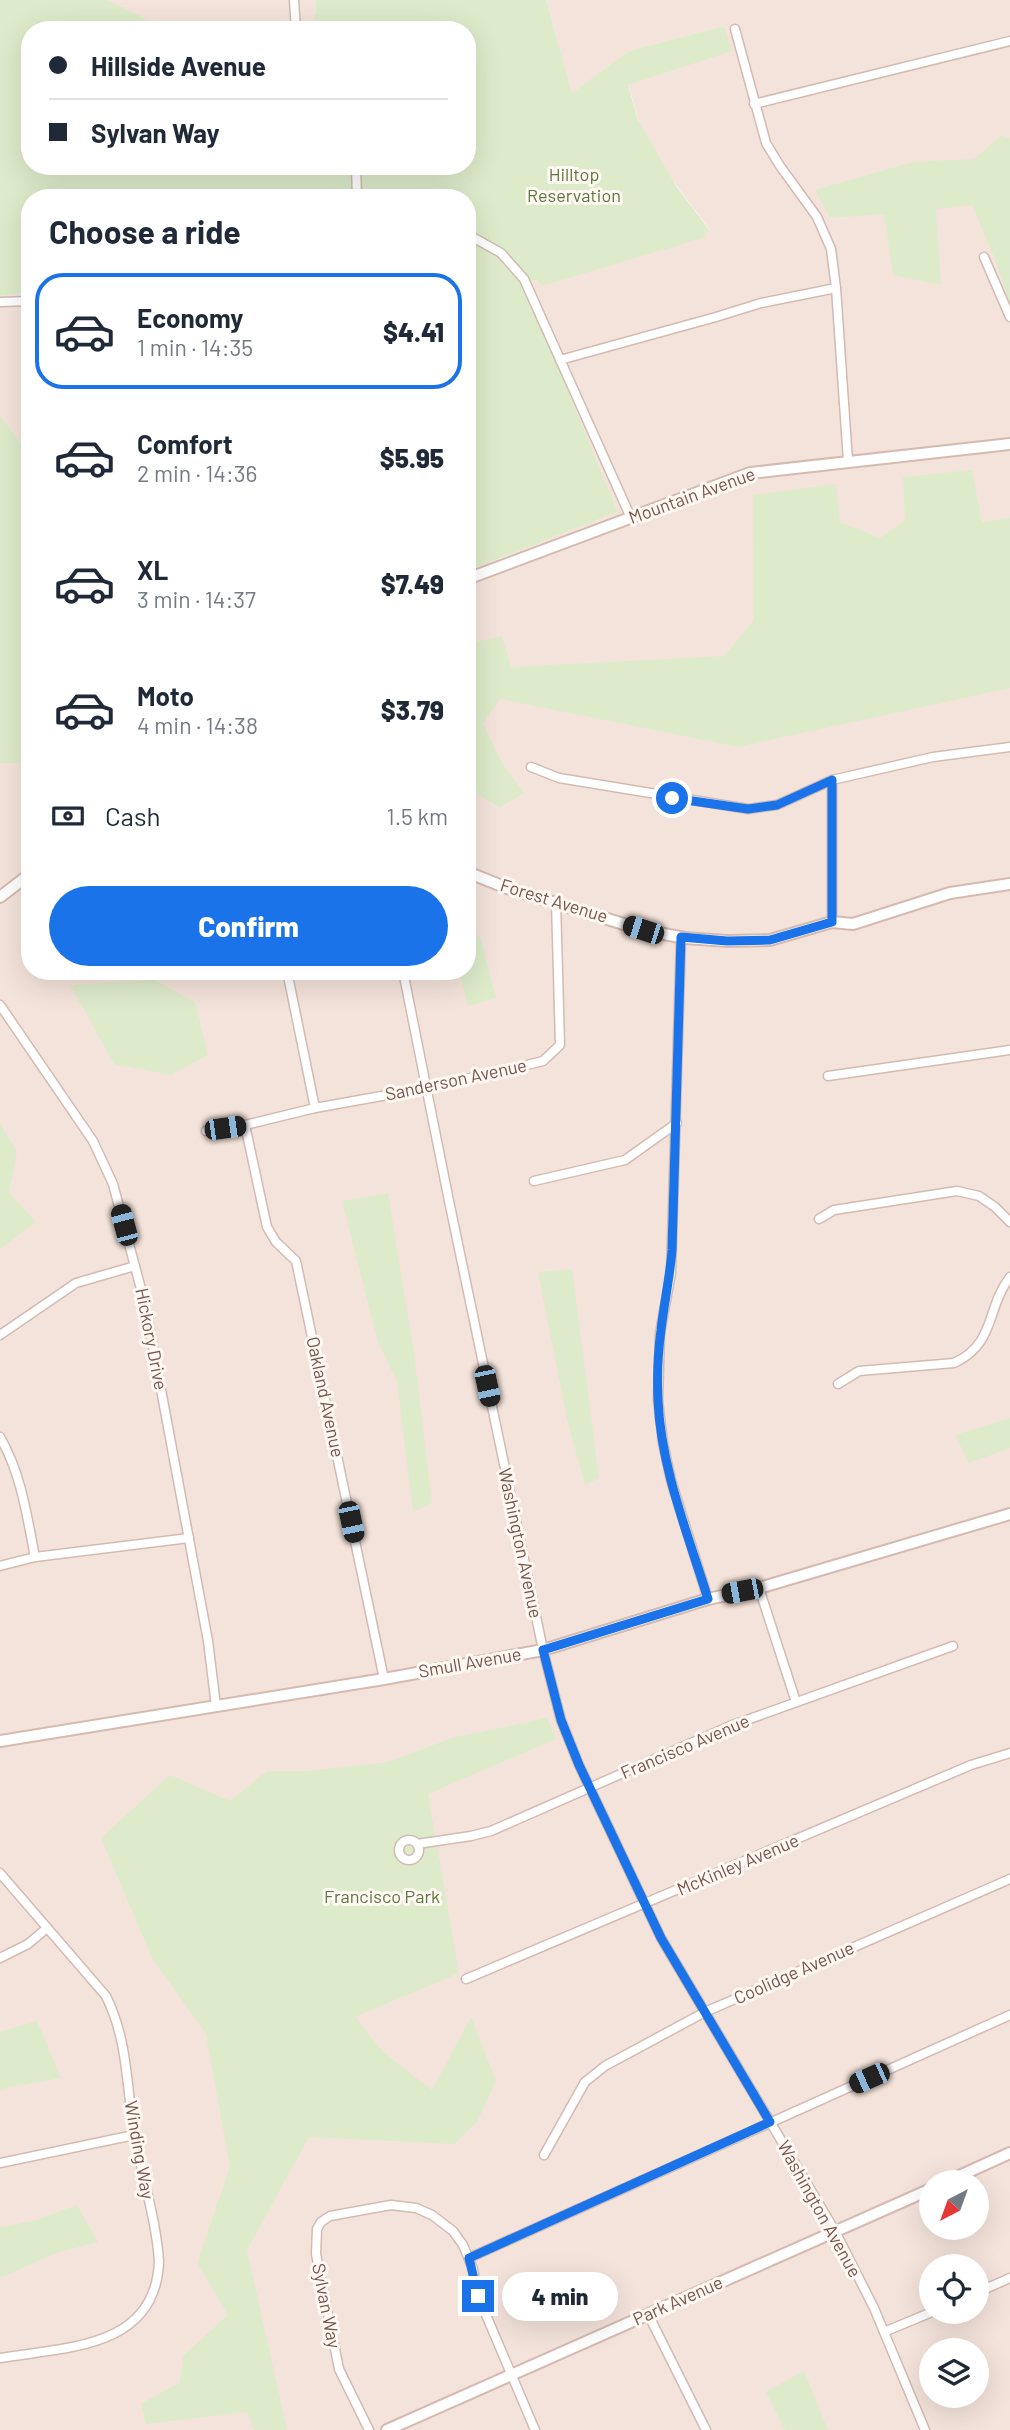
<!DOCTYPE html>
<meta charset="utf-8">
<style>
:root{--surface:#fff;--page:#f6f6f7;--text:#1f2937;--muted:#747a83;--line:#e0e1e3;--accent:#1a73e8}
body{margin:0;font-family:Barlow,sans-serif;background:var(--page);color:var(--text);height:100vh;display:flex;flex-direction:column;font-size:26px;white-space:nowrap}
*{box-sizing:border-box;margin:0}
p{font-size:23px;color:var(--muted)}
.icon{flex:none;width:38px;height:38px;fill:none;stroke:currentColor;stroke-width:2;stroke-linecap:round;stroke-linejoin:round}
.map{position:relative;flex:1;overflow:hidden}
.panel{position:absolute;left:21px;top:189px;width:455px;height:791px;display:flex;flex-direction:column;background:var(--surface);border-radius:28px;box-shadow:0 7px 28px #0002}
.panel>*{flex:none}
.banner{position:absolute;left:21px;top:21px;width:455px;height:154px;border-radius:28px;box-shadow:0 7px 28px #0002;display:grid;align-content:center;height:154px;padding:0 28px;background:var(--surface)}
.needle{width:46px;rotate:221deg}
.fabs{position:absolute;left:919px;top:2170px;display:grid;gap:14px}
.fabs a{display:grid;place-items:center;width:70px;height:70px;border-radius:50%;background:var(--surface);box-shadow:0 7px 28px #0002;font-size:35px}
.end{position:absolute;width:32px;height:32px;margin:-16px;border:9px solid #1a73e8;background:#fff;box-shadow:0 0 0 4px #fff}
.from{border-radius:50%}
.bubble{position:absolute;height:49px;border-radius:24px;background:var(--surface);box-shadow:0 7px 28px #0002;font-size:23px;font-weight:800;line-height:49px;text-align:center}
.car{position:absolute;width:21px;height:42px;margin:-21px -10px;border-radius:9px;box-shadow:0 0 5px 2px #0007;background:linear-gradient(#222 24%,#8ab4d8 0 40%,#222 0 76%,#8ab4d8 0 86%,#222 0)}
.banner b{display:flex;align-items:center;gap:24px;height:66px;font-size:26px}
.banner b+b{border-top:2px solid var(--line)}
.banner i{width:18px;height:18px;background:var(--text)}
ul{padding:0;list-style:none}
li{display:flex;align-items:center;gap:21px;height:116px;margin:0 14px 10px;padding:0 14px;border:4px solid transparent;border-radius:28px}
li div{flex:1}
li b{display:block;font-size:26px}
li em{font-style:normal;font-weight:800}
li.on{border-color:var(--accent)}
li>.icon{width:63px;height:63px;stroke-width:1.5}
h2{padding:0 28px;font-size:32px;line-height:84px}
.pay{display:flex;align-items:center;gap:18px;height:77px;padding:0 28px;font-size:26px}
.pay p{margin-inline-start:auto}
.cta{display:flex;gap:14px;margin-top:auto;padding:14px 28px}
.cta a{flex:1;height:80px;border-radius:42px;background:var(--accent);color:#fff;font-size:28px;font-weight:800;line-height:80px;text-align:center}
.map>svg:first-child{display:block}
.residential{fill:#f4e3da;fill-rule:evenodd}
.green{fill:#ddebca}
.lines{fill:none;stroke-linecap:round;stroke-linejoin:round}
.street-casing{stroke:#d2bbb3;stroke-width:11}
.secondary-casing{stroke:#d5bab1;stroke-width:14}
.street{stroke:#fff;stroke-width:8}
.secondary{stroke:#fff;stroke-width:10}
.route{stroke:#1a73e8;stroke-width:9}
.labels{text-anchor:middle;stroke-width:6;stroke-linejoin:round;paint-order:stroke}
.park-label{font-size:18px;fill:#5d7743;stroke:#fff8f3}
.street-label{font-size:18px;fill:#78554e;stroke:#fff8f3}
</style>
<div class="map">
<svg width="1010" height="2430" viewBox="0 0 1010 2430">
<rect width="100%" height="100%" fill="#fcf3ec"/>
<!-- residential -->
<g class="residential">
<path d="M99,0H316L314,30H115Z"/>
<path d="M546,0H1010V2430H0V763H30V971H467V571L618,512L524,284L710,230L646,145L628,84L731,51L724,26L629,51L572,94ZM931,2182H976V2228H931ZM931,2266H976V2312H931ZM931,2350H976V2396H931Z"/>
<path d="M30,292V456L0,415V296Z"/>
</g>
<!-- green -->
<g class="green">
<path d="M0,0H107L168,30H30V166H467V30H314L316,0H546L572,93L629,51L724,26L732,51L628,85L638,120L676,186L710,231L704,233L706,237L542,286L537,280L524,284L618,512L467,571V198H30V292L0,296Z"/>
<path d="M1001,136L1010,138V304L995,259L972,205L936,209L941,285L893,275L884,214L830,218L815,190L913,162L974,159Z"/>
<path d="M0,415L30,456V763H0Z"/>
<path d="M972,470L982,522L1010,518V688L738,747L500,699L483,724L502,763L524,793L500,807L467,789V644L502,636L511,667L724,656L754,620L753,495L836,484L840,522L880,538L905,520L903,477Z"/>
<path d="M467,929L481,938L496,998L468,1006L459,971H467Z"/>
<path d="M154,980L195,1002L208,1055L171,1075L114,1064L70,985Z"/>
<path d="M0,1123L17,1152L9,1193L36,1222L0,1249Z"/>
<path d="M388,1193L414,1353L432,1503L413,1512L397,1382L378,1342L342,1201Z"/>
<path d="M572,1269L599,1478L585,1485L567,1419L538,1272Z"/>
<path d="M1010,1418V1448L969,1463L955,1435Z"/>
<path d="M547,1718L556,1739L428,1794L459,1973L355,2017L384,2053L432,2090L471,2017L496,2081L477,2122L454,2144L309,2137L247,2250L287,2430H254L247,2412L146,2424L141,2404L180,2382L183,2356L228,2315L197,2263L230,2167L206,2034L152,1958L101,1838L170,1775L230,1801L267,1771H308L388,1762L452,1738Z"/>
<path d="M37,2021L61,2078L0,2089V2032Z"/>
<path d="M77,2205L98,2242L56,2253L0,2278V2227L33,2221Z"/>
<path d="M804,2371L828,2430H785L766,2392Z"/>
</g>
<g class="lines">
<!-- street casing -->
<g class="street-casing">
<g id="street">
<path d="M294,0L296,30"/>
<path d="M735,29L766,143L780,166L817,217L831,249L836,288L848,461"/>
<path d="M754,104L1010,41"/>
<path d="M356,166L357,198"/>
<path d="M467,234L501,253L524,279L631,518"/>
<path d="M984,257L1010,317"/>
<path d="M0,302L30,301"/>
<path d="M560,360L716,317L761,303L836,288"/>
<path d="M531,767L559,778L748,809L777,805L832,780L933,757L1010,747"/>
<path d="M832,922V780"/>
<path d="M681,937L671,1273L660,1333L658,1400L663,1443L671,1480L708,1599"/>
<path d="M287,971L315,1108"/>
<path d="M403,971L449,1201L543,1650L561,1720L579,1765L661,1938L835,2231L874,2308L925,2430"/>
<path d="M0,1005L93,1141L113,1184L145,1304L208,1641L216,1706"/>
<path d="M828,1076L1010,1050"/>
<path d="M245,1125L267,1227L276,1242L296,1261L384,1679"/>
<path d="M206,1131L245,1125L315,1108L426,1088L523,1066L543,1061L560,1045L556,902"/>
<path d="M534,1181L625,1160L677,1123"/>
<path d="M819,1219L834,1210L957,1191L979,1196L995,1207L1010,1222"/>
<path d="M0,1335L76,1283L135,1266"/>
<path d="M838,1384L859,1371L954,1363C996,1344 986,1308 1010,1277"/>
<path d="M0,1437C21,1473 27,1516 35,1557"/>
<path d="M0,1566L35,1557L189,1538"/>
<path d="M759,1588L796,1702"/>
<circle cx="409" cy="1850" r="10"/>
<path d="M417,1844L471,1836L491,1831L730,1726L953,1646"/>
<path d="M0,1873L106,1996C129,2043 126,2088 135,2138C143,2179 156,2220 159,2261C156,2349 66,2347 0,2358"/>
<path d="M0,1958L28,1944L47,1928"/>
<path d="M466,1979L971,1765L1010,1753"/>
<path d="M544,2155L585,2082L605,2066L705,2012L1010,1879"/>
<path d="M0,2163L134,2135"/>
<path d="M469,2258L1010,2015"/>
<path d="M976,2293L1010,2278"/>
<path d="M648,2314L706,2430"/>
<path d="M884,2332L932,2312"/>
<path d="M369,2430L339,2369L316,2254L317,2229L321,2222L330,2216L391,2205L416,2208L432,2215L453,2231L463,2245L473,2269L478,2296L535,2430"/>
</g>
</g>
<!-- secondary casing -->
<g class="secondary-casing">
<g id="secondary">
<path d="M467,579L750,473L1010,444"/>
<path d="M467,872L507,888L643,930L685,938L727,941L770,940L832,922L853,924L950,893L1010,884"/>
<path d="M0,897L30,874"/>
<path d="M0,1741L384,1679L543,1650L708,1599L759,1588L1010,1514"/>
<path d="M946,2182L1010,2153"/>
<path d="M387,2430L931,2189"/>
</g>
</g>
<!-- street -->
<use href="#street" class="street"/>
<!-- secondary -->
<use href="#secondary" class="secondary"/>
</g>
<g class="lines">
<!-- route -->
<path class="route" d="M478,2296L469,2258L770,2122L661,1938L579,1765L561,1720L543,1650L708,1599C688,1534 661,1469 658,1400C657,1378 658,1352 661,1330C664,1303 670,1277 672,1250L681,937L727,941L770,940L832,922V780L777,805L748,809L672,798"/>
</g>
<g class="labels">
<!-- park labels -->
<g class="park-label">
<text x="574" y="181">Hilltop<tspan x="574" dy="21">Reservation</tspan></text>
<text x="382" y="1903">Francisco Park</text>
</g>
<!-- street labels -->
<g class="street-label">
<text transform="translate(692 496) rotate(-20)" y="6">Mountain Avenue</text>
<text transform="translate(554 901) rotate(17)" y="6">Forest Avenue</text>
<text transform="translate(456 1080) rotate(-12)" y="6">Sanderson Avenue</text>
<text transform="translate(151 1339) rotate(79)" y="6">Hickory Drive</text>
<text transform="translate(325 1397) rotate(78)" y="6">Oakland Avenue</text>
<text transform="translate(520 1543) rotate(78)" y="6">Washington Avenue</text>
<text transform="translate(470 1663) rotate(-10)" y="6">Smull Avenue</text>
<text transform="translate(685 1747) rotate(-23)" y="6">Francisco Avenue</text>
<text transform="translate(738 1865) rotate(-23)" y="6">McKinley Avenue</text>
<text transform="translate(794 1973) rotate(-24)" y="6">Coolidge Avenue</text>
<text transform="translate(139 2150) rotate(80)" y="6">Winding Way</text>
<text transform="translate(819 2209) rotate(61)" y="6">Washington Avenue</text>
<text transform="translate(678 2301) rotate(-24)" y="6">Park Avenue</text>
<text transform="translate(326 2306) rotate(79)" y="6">Sylvan Way</text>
</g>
</g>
</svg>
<div class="fabs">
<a><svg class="needle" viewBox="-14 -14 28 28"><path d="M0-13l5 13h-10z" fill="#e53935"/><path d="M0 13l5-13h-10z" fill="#747a83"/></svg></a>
<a><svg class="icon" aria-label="locate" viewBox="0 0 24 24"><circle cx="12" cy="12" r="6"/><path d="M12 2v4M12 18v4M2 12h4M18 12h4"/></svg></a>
<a><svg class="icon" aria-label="layers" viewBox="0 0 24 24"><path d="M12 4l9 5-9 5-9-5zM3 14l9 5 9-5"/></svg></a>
</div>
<i class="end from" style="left:672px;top:798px"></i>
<i class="end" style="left:478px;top:2296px"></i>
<div class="bubble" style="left:502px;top:2272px;width:116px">4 min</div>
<i class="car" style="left:643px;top:930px;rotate:288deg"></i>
<i class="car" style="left:225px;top:1128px;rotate:82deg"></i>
<i class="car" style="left:124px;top:1225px;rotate:345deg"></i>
<i class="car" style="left:487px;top:1386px;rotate:168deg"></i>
<i class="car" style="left:351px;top:1522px;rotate:168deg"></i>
<i class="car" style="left:742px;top:1591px;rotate:259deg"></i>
<i class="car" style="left:869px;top:2078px;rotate:246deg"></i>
<div class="banner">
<b><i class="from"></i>Hillside Avenue</b>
<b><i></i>Sylvan Way</b>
</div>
<section class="panel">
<h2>Choose a ride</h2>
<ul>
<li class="on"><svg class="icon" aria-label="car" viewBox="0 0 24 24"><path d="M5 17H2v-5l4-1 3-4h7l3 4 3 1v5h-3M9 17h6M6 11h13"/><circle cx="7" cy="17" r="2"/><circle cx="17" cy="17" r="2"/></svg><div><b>Economy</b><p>1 min · 14:35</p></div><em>$4.41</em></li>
<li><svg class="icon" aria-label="car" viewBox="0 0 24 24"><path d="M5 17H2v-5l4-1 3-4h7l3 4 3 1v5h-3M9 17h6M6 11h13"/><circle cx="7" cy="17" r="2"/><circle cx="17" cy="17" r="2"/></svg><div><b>Comfort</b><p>2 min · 14:36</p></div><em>$5.95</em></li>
<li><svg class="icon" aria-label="car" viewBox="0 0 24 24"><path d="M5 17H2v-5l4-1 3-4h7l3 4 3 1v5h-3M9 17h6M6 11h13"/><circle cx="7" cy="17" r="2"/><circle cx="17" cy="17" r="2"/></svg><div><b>XL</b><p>3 min · 14:37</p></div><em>$7.49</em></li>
<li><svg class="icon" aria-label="car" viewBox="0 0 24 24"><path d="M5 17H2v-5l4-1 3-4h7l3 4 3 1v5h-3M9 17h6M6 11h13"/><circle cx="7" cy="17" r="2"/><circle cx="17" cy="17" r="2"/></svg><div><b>Moto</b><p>4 min · 14:38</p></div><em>$3.79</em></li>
</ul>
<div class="pay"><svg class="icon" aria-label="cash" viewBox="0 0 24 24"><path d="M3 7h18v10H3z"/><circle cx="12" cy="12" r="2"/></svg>Cash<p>1.5 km</p></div>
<div class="cta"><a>Confirm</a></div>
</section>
</div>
